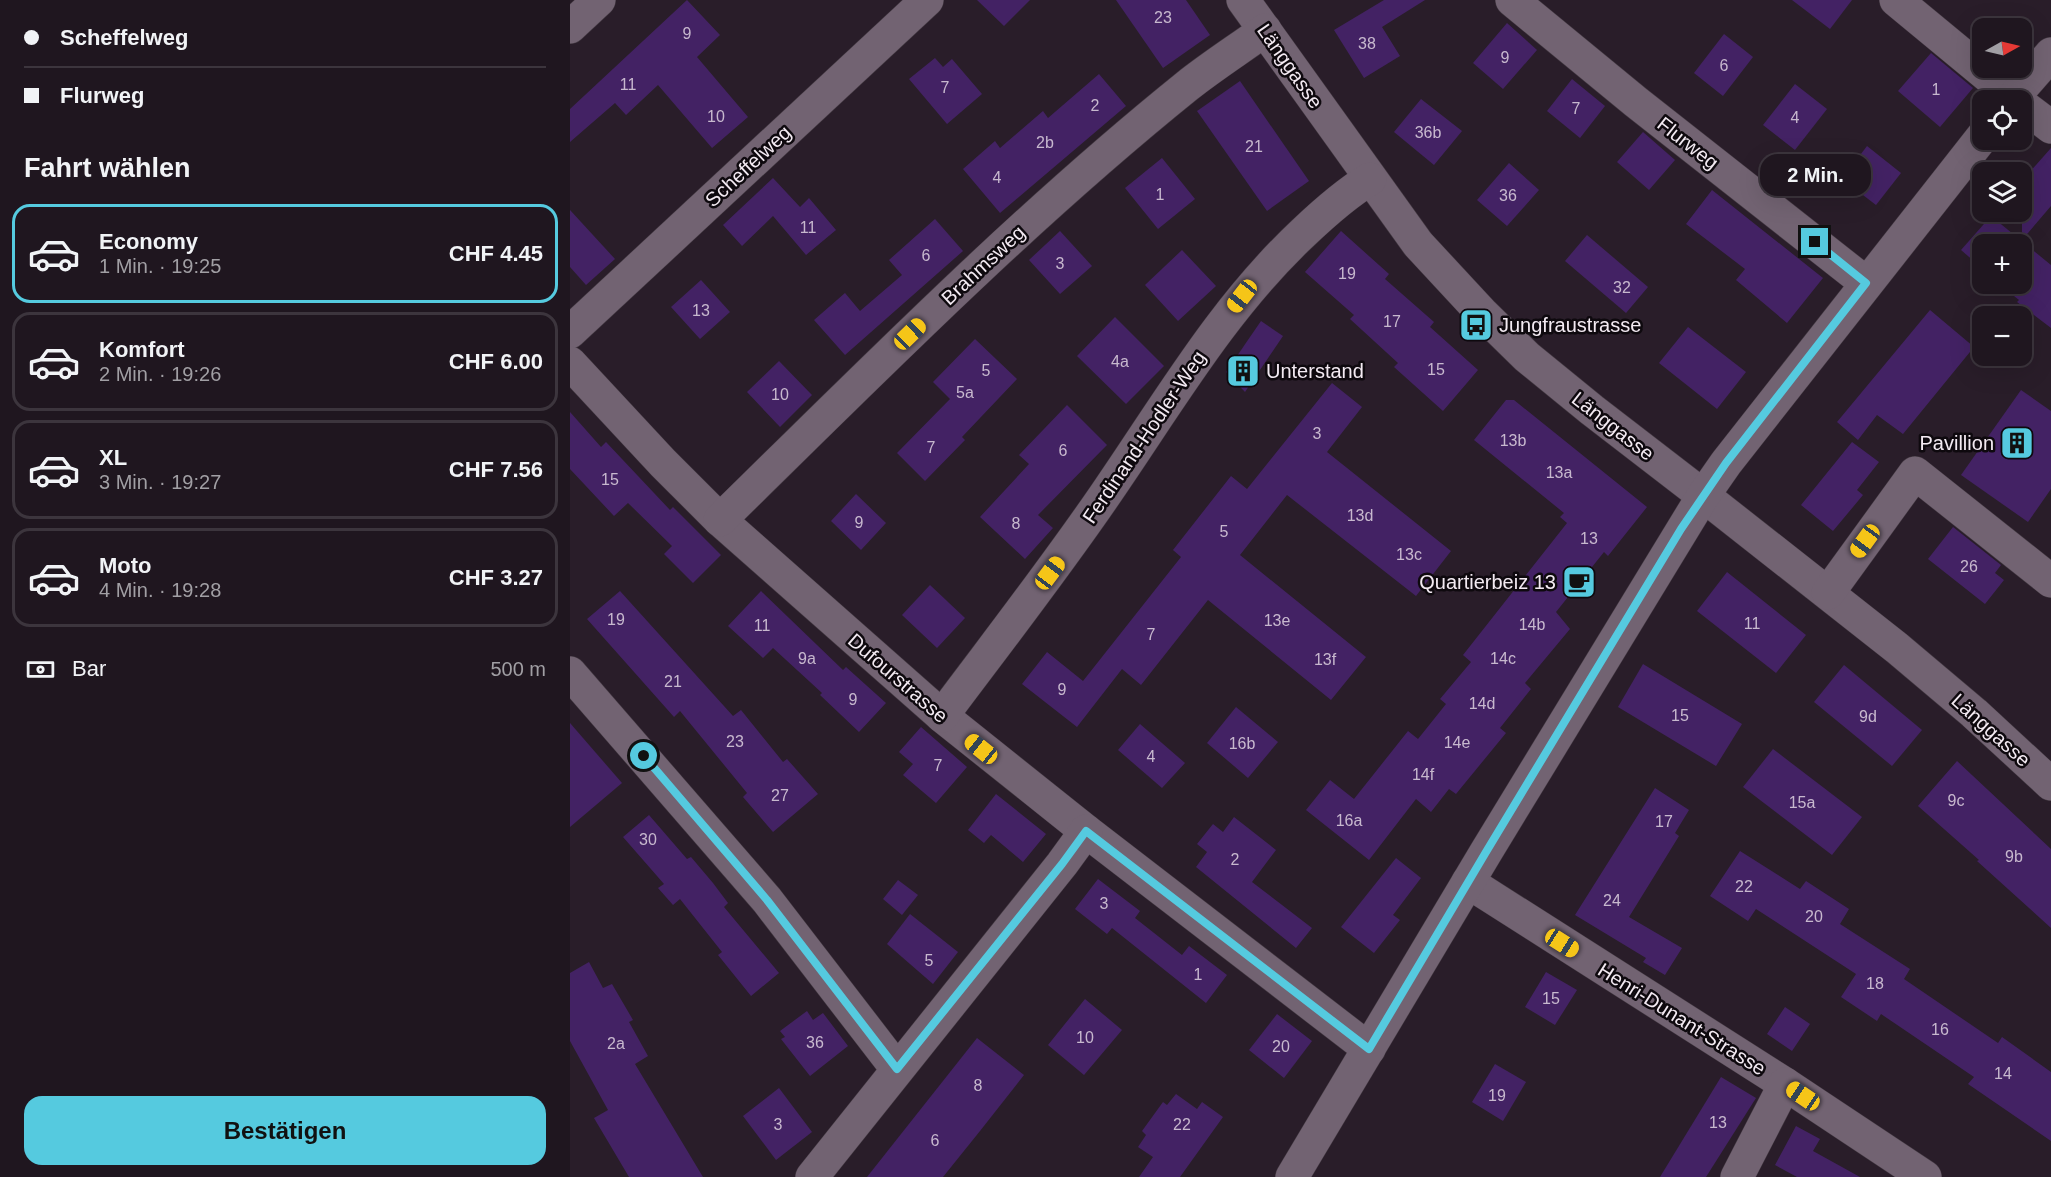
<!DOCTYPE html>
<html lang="de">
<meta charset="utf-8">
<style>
:root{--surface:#1f161f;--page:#2c232c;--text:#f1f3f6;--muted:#a19fa4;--line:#3c353d;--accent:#55cadf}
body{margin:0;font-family:Arial,sans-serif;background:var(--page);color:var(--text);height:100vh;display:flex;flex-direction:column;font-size:22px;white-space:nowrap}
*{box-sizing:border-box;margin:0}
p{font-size:20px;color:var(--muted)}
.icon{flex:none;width:33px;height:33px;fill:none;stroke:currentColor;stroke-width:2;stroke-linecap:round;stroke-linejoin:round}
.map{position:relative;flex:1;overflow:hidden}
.side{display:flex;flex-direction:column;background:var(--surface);width:570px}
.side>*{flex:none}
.banner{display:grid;align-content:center;height:132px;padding:0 24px;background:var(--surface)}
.needle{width:39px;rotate:82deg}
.buttons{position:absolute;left:1402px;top:18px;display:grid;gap:12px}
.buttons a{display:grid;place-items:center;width:60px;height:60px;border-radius:12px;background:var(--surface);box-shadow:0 6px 24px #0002,0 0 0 2px var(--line);font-size:30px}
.end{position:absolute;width:27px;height:27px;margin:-14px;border:8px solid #55cadf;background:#111;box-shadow:0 0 0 3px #111}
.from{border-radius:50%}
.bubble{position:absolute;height:42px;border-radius:18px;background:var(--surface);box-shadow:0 6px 24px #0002,0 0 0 2px var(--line);font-size:20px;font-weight:600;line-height:42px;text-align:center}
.car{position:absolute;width:18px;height:36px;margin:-18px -9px;border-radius:8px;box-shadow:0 0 4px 2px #0007;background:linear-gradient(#f5c518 24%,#345 0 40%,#f5c518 0 76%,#345 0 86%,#f5c518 0)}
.banner b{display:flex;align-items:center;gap:21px;height:57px;font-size:22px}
.banner b+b{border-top:2px solid var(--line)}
.banner i{width:15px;height:15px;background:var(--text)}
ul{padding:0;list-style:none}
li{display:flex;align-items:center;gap:18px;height:99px;margin:0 12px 9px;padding:0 12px;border:3px solid var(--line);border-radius:18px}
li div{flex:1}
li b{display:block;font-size:22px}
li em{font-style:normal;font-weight:600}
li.on{border-color:var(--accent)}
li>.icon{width:54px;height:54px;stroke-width:1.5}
h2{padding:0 24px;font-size:27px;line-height:72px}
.pay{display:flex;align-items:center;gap:15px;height:66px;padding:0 24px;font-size:22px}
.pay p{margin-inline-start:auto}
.action{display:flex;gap:12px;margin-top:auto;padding:12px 24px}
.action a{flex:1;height:69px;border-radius:18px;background:var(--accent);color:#111;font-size:24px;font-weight:600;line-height:69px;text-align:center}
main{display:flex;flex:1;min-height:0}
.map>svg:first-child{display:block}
.building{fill:#432264}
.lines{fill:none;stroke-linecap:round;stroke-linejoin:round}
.minor-casing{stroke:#433942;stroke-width:34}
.minor{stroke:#726372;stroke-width:33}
.route{stroke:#55cadf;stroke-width:8}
.labels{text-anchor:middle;stroke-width:5;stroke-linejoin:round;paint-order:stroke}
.number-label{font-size:16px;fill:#c7b8ce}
.street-label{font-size:20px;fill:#f3eaf2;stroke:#0e090e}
.poi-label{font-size:20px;fill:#f3eaf2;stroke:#0e090e;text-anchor:start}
</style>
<main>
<section class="side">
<div class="banner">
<b><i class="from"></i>Scheffelweg</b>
<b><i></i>Flurweg</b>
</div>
<h2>Fahrt wählen</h2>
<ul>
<li class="on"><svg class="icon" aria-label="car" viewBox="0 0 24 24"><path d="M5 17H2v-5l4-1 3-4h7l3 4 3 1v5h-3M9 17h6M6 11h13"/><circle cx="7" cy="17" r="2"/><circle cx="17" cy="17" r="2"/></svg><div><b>Economy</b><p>1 Min. · 19:25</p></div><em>CHF 4.45</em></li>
<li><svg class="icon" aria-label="car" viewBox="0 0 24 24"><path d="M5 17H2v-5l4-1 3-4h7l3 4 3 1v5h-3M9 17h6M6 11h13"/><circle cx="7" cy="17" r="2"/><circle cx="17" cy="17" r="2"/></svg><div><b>Komfort</b><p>2 Min. · 19:26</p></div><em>CHF 6.00</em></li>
<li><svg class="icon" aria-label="car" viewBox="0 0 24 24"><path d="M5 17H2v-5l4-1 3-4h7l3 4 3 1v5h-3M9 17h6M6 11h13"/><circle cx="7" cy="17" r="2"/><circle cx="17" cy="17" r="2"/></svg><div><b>XL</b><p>3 Min. · 19:27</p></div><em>CHF 7.56</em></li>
<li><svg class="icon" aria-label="car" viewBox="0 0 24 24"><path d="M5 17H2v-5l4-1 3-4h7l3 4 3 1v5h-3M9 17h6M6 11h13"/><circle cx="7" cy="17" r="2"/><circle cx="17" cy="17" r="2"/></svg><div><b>Moto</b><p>4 Min. · 19:28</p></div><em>CHF 3.27</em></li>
</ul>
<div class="pay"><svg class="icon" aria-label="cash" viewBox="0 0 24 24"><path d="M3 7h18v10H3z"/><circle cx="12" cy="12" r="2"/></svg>Bar<p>500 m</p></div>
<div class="action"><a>Bestätigen</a></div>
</section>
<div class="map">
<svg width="1481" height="1177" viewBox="0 0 1481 1177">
<rect width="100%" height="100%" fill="#291d29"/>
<!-- building -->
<g class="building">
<path d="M117,0L150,35L127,57L178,117L142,148L88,85L56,115L45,103L0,142V109Z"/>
<path d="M407,0H460L434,26Z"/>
<path d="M546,0H616L640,35L593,68Z"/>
<path d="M814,0H855L812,27L830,56L794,78L764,30Z"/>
<path d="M1222,0H1282L1260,29Z"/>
<path d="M937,23L967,50L933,89L903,63Z"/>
<path d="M1154,34L1183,57L1153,96L1124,73Z"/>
<path d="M1361,53L1403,88L1370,127L1328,91Z"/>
<path d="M365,58L373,67L382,59L412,94L377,124L339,79Z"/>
<path d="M529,74L556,106L430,213L393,169L425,141L430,148L473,111L478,118Z"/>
<path d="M1002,79L1035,106L1010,138L977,111Z"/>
<path d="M670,81L739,181L697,211L627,111Z"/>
<path d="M1225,84L1257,109L1225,150L1193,125Z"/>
<path d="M851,99L892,131L864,165L824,132Z"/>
<path d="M1073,132L1105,160L1079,190L1047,162Z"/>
<path d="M1297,146L1331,173L1306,205L1272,179Z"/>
<path d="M1481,148V206L1452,240V181Z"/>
<path d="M592,158L625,199L588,229L555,188Z"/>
<path d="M939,163L969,190L937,226L907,200Z"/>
<path d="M203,178L230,207L239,198L266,230L236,255L203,216L172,246L153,225Z"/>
<path d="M1142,190L1253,278L1217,323L1166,280L1175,269L1116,224Z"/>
<path d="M0,210L45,259L16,285L0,267Z"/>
<path d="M1421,216L1481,265V328L1447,302L1449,300L1429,284H1452V244H1413V269L1391,250Z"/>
<path d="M365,219L393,251L275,355L244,320L275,293L290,311L332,275L319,260Z"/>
<path d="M490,231L522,266L490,294L459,260Z"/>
<path d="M771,231L819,274L815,279L864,322L860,327L908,370L873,411L824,367L828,363L780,319L784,315L735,272Z"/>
<path d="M1017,235L1078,287L1056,313L995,261Z"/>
<path d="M612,250L646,286L608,321L575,285Z"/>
<path d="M131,280L160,312L130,339L101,307Z"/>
<path d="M1360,310L1404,347L1333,434L1307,415L1288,440L1267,422Z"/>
<path d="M545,317L594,366L556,404L507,356Z"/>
<path d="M691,321L713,336L675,392L656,372Z"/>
<path d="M1118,327L1176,372L1147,409L1089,363Z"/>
<path d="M405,339L447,379L392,437L395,440L355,481L327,453L380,399L363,382Z"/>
<path d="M209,361L242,395L210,427L177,392Z"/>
<path d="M762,383L792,407L757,452L881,551L846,596L717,495L670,555L796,657L761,700L638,600L571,685L552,669L507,727L452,684L477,652L513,681L611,557L603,550L661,476L677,489Z"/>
<path d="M1451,390L1481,411V489L1458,522L1391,475Z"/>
<path d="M936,400H944L1077,507L1038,556L1034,552L986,612L1000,629L955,683L961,689L930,728L936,733L886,794L879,789L861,812L846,799L799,860L736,810L760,780L784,799L838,731L848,739L876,704L870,699L901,662L893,655L997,523L990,517L994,513L904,440Z"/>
<path d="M497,405L537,445L468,515L483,528L455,559L410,517L459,464L449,455Z"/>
<path d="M0,412L31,447L36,442L100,510L103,507L151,555L123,583L94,554L102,546L58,503L44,516L0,469Z"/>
<path d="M1282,442L1309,462L1287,490L1293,495L1263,531L1231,505Z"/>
<path d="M286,494L316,523L291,550L261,521Z"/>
<path d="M1383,527L1431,565L1425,573L1434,580L1415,604L1358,559Z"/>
<path d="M1157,572L1236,635L1206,673L1127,611Z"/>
<path d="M360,585L395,618L367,648L332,615Z"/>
<path d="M50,591L163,716L171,710L213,762L217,759L248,794L203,832L173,797L177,793L110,711L104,717L17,619Z"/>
<path d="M191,591L273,670L276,667L316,703L289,732L250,695L252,693L203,648L193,658L158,626Z"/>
<path d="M1073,664L1172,724L1146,766L1048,707Z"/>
<path d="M1274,665L1352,730L1322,766L1244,702Z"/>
<path d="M666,707L708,742L678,778L637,743Z"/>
<path d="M0,723L52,783L0,827Z"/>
<path d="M570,724L615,763L592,788L548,750Z"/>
<path d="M351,727L397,767L366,803L333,775L343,764L329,752Z"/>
<path d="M1203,749L1292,817L1262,855L1173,787Z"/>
<path d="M1387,761L1481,849V928L1407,861L1409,860L1348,806Z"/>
<path d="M1085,788L1119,810L1105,833L1109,836L1059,917L1112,948L1095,975L1073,962L1076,958L1005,915Z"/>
<path d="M426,794L476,834L453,862L421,835L414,843L398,830Z"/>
<path d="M79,815L117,859L121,857L143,883L158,903L154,907L209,973L181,996L148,955L152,952L110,899L103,905L88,888L94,884L53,837Z"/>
<path d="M664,817L706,850L682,882L742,928L726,948L626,867L637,852L627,844L643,824L653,832Z"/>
<path d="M1170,851L1230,889L1236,881L1279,909L1270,924L1340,969L1334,979L1428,1043L1432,1037L1481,1072V1141L1398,1084L1404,1077L1311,1014L1307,1021L1271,997L1286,974L1186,909L1178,921L1140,896Z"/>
<path d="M826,858L851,878L823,915L830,920L804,953L771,927Z"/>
<path d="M528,879L570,911L565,918L612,955L619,946L657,975L636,1003L542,928L537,934L505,909Z"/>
<path d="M328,880L348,895L332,915L313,899Z"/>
<path d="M340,914L388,952L363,984L317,944Z"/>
<path d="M19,962L33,988L42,984L63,1020L59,1022L78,1056L65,1064L133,1177H59L24,1118L38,1110L0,1041V973Z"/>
<path d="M976,972L1007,990L985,1025L955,1007Z"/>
<path d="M515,999L552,1030L514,1075L478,1045Z"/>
<path d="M1215,1007L1240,1024L1222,1051L1197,1034Z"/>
<path d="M237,1011L243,1020L253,1013L278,1046L240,1076L211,1039L215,1037L210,1031Z"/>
<path d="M707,1014L742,1041L714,1078L679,1050Z"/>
<path d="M407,1038L454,1075L410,1131L373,1177H297Z"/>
<path d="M925,1064L956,1082L933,1121L902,1102Z"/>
<path d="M1151,1077L1186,1098L1136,1177H1090Z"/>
<path d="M209,1088L242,1132L206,1160L173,1116Z"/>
<path d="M606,1094L627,1109L632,1102L653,1117L610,1177H569L583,1157L568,1147L576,1135L572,1131L593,1102L597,1105Z"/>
<path d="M1226,1126L1250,1139L1243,1151L1290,1177H1227L1205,1165Z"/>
</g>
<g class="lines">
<!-- minor casing -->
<g class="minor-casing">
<g id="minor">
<path d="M673,0L848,244L912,313L957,357L1022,410L1144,504L1327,648L1404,713L1481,784"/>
<path d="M942,0L1066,102L1296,283"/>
<path d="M1326,0L1447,100"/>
<path d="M0,27L29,0"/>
<path d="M1441,100L1481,54"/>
<path d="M1452,105L1481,127"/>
<path d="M0,332L357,0"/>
<path d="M0,363L93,463L150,520L372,716L516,831L799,1049"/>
<path d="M150,520C302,371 452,219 617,86C642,66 669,49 695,30"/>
<path d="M1258,593L1345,473L1481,581"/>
<path d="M0,673L197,900L327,1069"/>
<path d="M372,716C428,641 486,567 539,489C600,400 654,307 733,233C754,213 775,194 800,179"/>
<path d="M898,882L1215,1084L1355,1177"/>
<path d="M242,1177L492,864L516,831"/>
<path d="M722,1177L916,852L1133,496L1156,463L1413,136"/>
<path d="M1167,1177L1215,1084"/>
</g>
</g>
<!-- minor -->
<use href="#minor" class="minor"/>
</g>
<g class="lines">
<!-- route -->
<path class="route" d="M74,756L197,900L327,1069L492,864L516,831L799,1049L916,852L1111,529L1156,463L1296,283L1245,242"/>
</g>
<!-- icons -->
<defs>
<g id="bus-square" transform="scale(1.725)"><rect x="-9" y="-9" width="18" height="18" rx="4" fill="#55cadf" stroke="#0e090e"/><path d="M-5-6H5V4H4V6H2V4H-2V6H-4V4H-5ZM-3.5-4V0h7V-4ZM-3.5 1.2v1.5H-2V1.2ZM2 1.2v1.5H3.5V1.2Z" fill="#111"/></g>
<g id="building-square" transform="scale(1.725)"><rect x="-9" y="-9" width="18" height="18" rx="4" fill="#55cadf" stroke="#0e090e"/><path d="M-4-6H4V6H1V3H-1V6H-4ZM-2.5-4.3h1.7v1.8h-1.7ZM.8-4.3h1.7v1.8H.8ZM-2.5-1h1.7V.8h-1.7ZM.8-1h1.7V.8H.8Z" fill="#111"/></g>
<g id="cafe-square" transform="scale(1.725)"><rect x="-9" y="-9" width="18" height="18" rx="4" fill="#55cadf" stroke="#0e090e"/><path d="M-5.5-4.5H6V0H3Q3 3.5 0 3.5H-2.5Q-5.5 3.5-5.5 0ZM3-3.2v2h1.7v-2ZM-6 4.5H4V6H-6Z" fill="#111"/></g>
</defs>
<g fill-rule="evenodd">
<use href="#bus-square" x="906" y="325"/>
<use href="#building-square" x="673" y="371"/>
<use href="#building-square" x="1447" y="443"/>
<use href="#cafe-square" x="1009" y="582"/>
</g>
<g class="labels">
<!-- number labels -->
<g class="number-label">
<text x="593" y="23">23</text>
<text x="117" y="39">9</text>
<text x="797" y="49">38</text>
<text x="935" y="63">9</text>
<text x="1154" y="71">6</text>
<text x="58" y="90">11</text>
<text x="375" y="93">7</text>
<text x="1366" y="95">1</text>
<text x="525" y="111">2</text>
<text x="1006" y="114">7</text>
<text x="146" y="122">10</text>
<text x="1225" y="123">4</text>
<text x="858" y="138">36b</text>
<text x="475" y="148">2b</text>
<text x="684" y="152">21</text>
<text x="427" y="183">4</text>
<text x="590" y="200">1</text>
<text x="938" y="201">36</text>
<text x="238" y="233">11</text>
<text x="356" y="261">6</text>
<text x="490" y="269">3</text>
<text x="777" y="279">19</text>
<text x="1052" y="293">32</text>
<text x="131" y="316">13</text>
<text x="822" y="327">17</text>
<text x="550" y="367">4a</text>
<text x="866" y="375">15</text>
<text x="416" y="376">5</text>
<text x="395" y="398">5a</text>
<text x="210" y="400">10</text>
<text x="747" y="439">3</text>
<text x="943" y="446">13b</text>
<text x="361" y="453">7</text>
<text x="493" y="456">6</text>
<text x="989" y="478">13a</text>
<text x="40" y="485">15</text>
<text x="790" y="521">13d</text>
<text x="289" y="528">9</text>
<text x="446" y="529">8</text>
<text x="654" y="537">5</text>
<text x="1019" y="544">13</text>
<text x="839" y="560">13c</text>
<text x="1399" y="572">26</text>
<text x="46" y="625">19</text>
<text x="707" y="626">13e</text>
<text x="1182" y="629">11</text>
<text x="962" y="630">14b</text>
<text x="192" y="631">11</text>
<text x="581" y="640">7</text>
<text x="237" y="664">9a</text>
<text x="933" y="664">14c</text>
<text x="755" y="665">13f</text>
<text x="103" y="687">21</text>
<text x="492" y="695">9</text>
<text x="283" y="705">9</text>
<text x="912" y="709">14d</text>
<text x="1110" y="721">15</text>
<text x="1298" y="722">9d</text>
<text x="165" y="747">23</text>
<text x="887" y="748">14e</text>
<text x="672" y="749">16b</text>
<text x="581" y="762">4</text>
<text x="368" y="771">7</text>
<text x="853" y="780">14f</text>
<text x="210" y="801">27</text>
<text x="1386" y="806">9c</text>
<text x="1232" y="808">15a</text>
<text x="779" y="826">16a</text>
<text x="1094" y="827">17</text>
<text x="78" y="845">30</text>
<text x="1444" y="862">9b</text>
<text x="665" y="865">2</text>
<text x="1174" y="892">22</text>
<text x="1042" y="906">24</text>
<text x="534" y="909">3</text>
<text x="1244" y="922">20</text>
<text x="359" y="966">5</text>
<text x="628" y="980">1</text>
<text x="1305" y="989">18</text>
<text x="981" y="1004">15</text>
<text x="1370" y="1035">16</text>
<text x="515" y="1043">10</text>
<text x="245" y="1048">36</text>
<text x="46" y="1049">2a</text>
<text x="711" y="1052">20</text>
<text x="1433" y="1079">14</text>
<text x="408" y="1091">8</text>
<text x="927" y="1101">19</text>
<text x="1148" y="1128">13</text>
<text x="208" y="1130">3</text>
<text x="612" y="1130">22</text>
<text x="365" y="1146">6</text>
</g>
<!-- street labels -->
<g class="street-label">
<text transform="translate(720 66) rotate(55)" y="7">Länggasse</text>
<text transform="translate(1118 143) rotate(38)" y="7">Flurweg</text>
<text transform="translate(178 166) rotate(-43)" y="7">Scheffelweg</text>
<text transform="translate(413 265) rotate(-43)" y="7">Brahmsweg</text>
<text transform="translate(1043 426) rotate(38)" y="7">Länggasse</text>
<text transform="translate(574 437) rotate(-56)" y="7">Ferdinand-Hodler-Weg</text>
<text transform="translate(328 678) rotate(41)" y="7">Dufourstrasse</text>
<text transform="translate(1421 730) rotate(42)" y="7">Länggasse</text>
<text transform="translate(1112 1019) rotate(32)" y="7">Henri-Dunant-Strasse</text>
</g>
<!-- poi labels -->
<g class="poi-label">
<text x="929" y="332">Jungfraustrasse</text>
<text x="696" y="378">Unterstand</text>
<text x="1424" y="450" text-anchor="end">Pavillion</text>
<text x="986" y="589" text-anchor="end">Quartierbeiz 13</text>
</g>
</g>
</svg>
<div class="buttons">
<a><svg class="needle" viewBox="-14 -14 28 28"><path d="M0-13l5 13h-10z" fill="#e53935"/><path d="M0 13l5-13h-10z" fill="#a19fa4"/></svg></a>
<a><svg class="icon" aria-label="locate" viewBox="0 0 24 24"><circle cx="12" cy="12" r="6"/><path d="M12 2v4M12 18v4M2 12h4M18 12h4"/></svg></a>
<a><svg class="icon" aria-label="layers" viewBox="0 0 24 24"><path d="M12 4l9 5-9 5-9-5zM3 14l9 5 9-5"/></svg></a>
<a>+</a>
<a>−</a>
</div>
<i class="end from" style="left:74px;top:756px"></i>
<i class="end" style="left:1245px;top:242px"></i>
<div class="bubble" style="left:1190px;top:154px;width:111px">2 Min.</div>
<i class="car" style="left:672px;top:296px;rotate:218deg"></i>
<i class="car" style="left:340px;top:334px;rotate:46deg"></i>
<i class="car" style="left:1295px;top:541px;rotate:216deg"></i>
<i class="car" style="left:480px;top:573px;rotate:37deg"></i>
<i class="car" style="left:411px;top:749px;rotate:309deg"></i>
<i class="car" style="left:992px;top:943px;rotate:122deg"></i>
<i class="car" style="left:1233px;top:1096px;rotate:304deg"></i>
</div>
</main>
